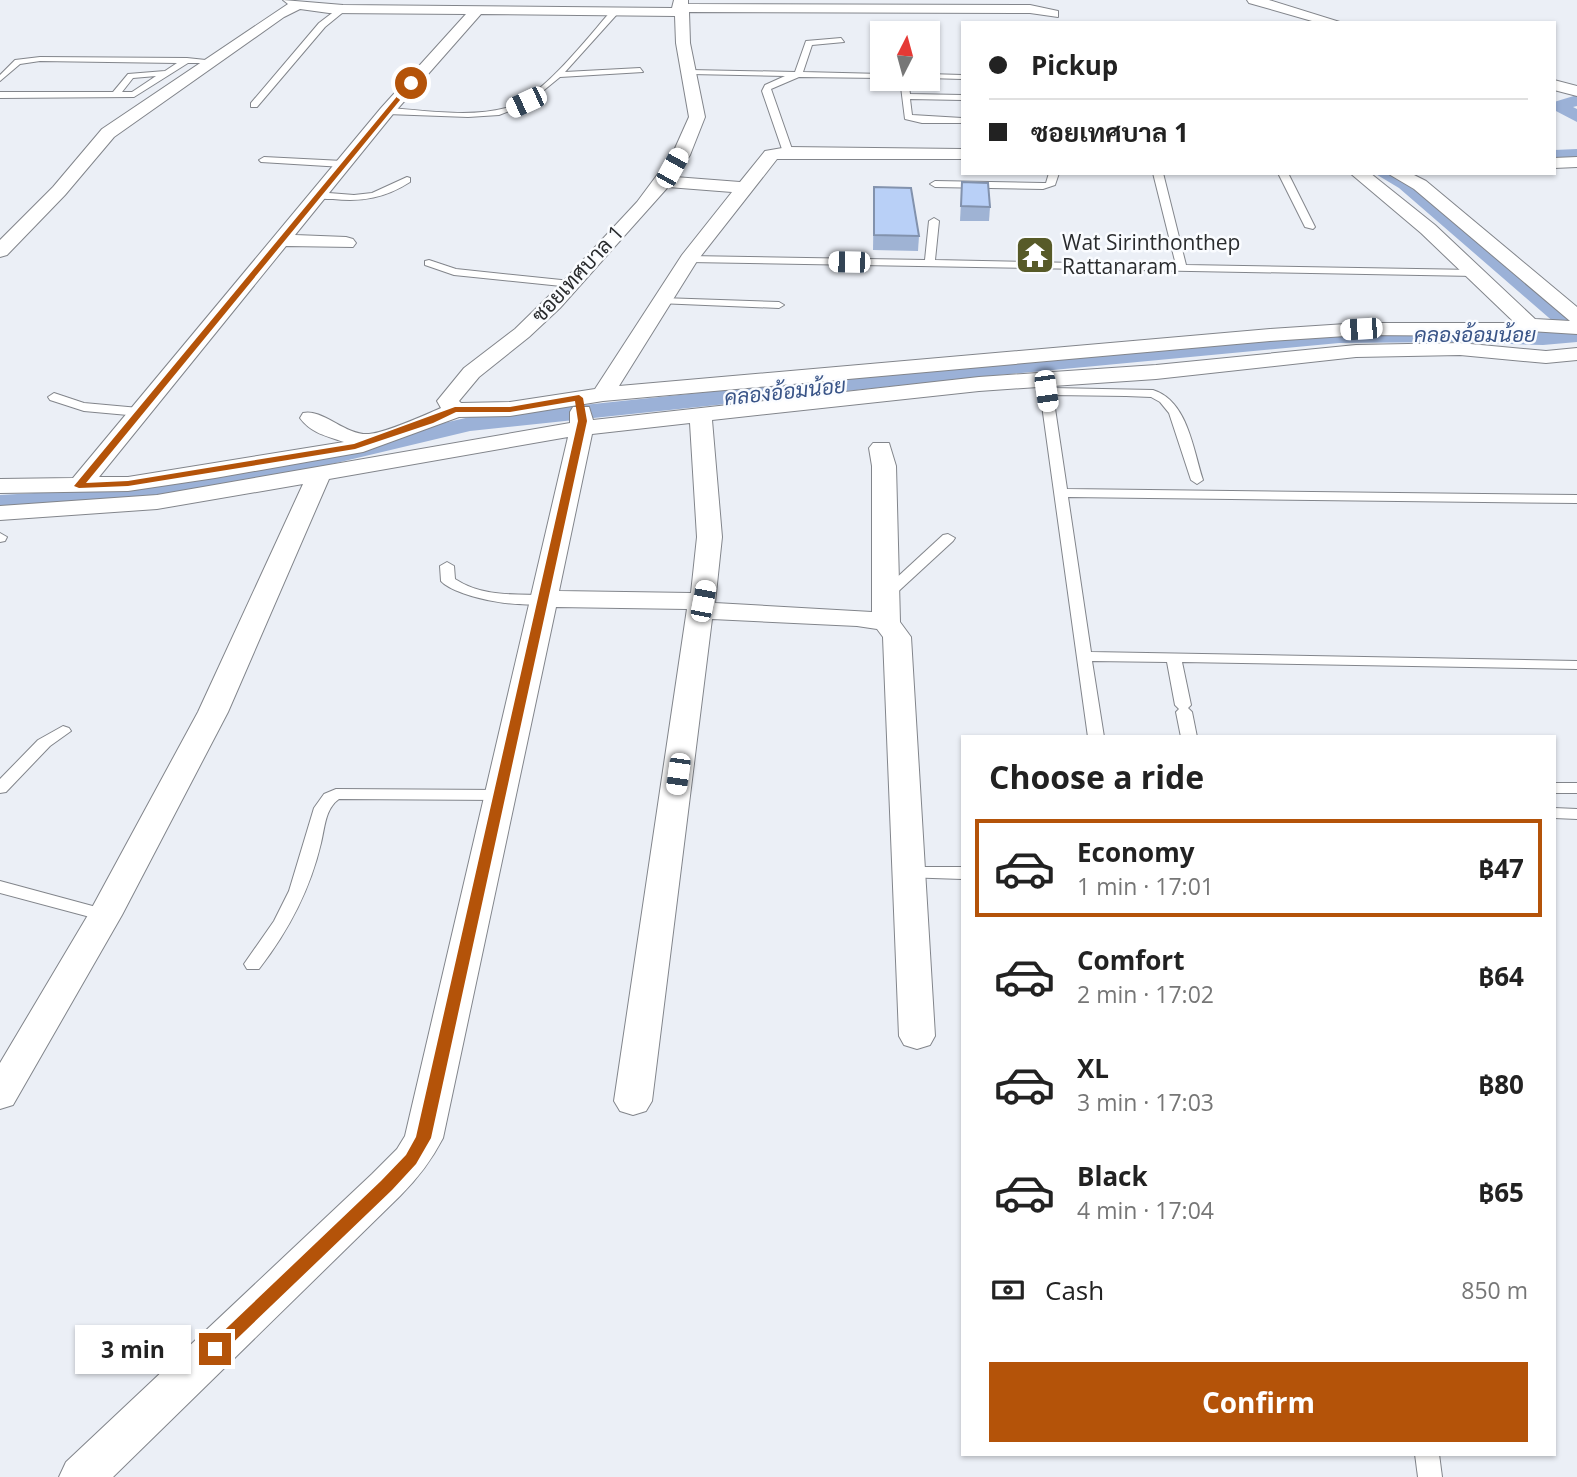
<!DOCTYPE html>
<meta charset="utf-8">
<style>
:root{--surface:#fff;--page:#f6f6f6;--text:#222;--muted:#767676;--line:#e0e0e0;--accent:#b45309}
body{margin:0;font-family:"Open Sans",Sarabun,sans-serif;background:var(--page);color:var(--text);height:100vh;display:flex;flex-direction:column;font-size:26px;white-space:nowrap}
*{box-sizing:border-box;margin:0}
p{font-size:23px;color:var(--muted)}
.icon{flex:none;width:38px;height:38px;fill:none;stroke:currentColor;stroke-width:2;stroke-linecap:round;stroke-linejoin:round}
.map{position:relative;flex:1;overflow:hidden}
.drawer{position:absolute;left:961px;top:735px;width:595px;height:721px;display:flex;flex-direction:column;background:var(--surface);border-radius:0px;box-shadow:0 2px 5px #0004}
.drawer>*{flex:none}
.guide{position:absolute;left:961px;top:21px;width:595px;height:154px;border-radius:0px;box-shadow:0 2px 5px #0004;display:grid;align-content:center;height:154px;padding:0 28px;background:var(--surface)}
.needle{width:46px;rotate:6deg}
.controls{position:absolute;left:870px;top:21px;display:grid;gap:14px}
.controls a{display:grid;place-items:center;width:70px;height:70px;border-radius:0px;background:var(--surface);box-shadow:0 2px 5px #0004;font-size:35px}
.end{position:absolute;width:32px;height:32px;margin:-16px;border:9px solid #b45309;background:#fff;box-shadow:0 0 0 4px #fff}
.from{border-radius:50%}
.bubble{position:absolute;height:49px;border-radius:0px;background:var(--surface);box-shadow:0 2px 5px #0004;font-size:23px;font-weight:700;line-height:49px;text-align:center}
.car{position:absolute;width:21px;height:42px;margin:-21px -10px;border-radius:9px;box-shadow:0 0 5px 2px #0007;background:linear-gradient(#fff 24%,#345 0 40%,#fff 0 76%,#345 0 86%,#fff 0)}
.guide b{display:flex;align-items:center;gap:24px;height:66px;font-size:26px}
.guide b+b{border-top:2px solid var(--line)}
.guide i{width:18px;height:18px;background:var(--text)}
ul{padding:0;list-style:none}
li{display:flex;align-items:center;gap:21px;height:98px;margin:0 14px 10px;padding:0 14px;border:4px solid transparent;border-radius:0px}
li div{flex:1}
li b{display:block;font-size:26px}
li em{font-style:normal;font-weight:700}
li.selected{border-color:var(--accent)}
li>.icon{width:63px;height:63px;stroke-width:1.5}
h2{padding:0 28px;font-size:32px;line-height:84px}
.pay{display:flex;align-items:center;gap:18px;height:77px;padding:0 28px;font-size:26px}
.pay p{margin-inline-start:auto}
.button{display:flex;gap:14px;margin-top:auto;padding:14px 28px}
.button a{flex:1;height:80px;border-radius:0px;background:var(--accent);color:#fff;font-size:28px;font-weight:700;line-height:80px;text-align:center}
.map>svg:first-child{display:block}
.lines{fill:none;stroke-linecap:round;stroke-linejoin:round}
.canal{fill:#9bb1d7;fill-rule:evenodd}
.lane-casing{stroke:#82858b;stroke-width:2}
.street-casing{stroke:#82858b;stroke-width:2}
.lane{fill:#fff;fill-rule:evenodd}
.street{fill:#fff;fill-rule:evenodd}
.wall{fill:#9fb3d4}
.building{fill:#b9d0f7;stroke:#8292ad;stroke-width:2}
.route{fill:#b45309}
.labels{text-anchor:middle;stroke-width:5;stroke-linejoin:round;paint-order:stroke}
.far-poi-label{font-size:21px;fill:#2a2c2e;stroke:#fafcff;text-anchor:start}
.far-street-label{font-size:21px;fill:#2a2c2e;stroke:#fafcff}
.far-water-label{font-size:21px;font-style:italic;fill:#395487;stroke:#fafcff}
</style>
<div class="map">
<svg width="1577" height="1477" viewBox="0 0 1577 1477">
<rect width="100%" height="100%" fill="#ebeff6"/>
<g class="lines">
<!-- canal -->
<g class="canal">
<path d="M1577,95V106L1573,107L1577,109V122L1554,110V102Z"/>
<path d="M1577,149V159L1554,160V150Z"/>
<path d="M1374,173H1398L1413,180L1577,319V342L1543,345L1451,342L1339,343L999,375L470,431L290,474L121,504L0,511V495L121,488L290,458L470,417L999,361L1339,329L1563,330L1399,188Z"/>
</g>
<!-- lane casing -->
<g class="lane-casing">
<g id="lane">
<path d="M340,7L347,9L325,27L257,107H251V103L319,23Z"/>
<path d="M612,10L619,12L565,72L640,68L643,72L560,77L527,104L499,115L468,117L387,114L383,111L387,108C425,110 469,118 506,108C542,98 587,38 612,10Z"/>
<path d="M841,38L844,42L812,45L803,72L882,74V78L799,77L771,89L793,152L788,155L783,152L762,91L765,85L785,76L690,74L686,72L690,70L795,72L806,41Z"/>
<path d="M40,57L187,58L215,61L211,63H188L134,97L0,98V92H113L128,74L165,71L177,63L40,61L20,64L0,81V75L15,60ZM156,76L132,92H122L133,78Z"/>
<path d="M928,74L962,75V79L928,78Z"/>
<path d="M900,79H908L910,94L962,95V100L910,99L912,115L962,118V123H922L905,119Z"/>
<path d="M264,157L343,161L348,164L343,167L261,162L259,160Z"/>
<path d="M1049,173H1059L1055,185L1043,189L935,187L930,184L935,181L1043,183H1046Z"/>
<path d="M1153,173H1163L1186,265L1475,270L1480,273L1475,276L689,262L684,259L689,256L925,260L929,221L934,218L939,221L935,260L1176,265Z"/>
<path d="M1278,173H1288L1315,227L1313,229L1305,227Z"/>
<path d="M407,177L410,178V182C385,198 363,202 333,199C325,199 318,199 311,195L316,192L354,195L372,193Z"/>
<path d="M429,260L456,269L571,281L576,284L571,287L454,275L425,265V261Z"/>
<path d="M662,298L779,302L784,305L779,308L658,303V299Z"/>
<path d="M1045,378L1051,381L1052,388L1153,390C1188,401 1193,450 1203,480L1197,484L1191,480L1169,413L1160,402L1151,397L1126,396L1053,395L1067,489L1577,495V503L1068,497L1091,652L1577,661V669L1182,662L1191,705L1188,708L1192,712L1197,737H1181L1176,712L1179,709L1175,705L1167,662L1092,661L1104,737H1088L1040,391L1039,381Z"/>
<path d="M54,393L84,403L139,408L145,412L139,416L84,411L50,400L48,397Z"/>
<path d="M0,533L7,537L5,541L0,542Z"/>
<path d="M948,534L955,538L953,541L890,599H880L878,596L880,593L943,535Z"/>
<path d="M447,562L454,566L455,579C482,597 514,594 545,595L552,599C536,613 456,598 441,581L440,566Z"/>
<path d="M63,726L69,728L71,731L50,746L6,792L0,793V779L38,740Z"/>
<rect x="1554" y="783" width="23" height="10"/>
<path d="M336,789L501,790L509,795L501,800L339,799C325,809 325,827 321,843C310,890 289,930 259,969H247L244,964L274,921L289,891L314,808L324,794Z"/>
<path d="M1554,808L1577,809V819L1554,818Z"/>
<path d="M909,867H962V879L903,877L900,873L903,869Z"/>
<path d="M0,881L111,911L114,915L111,919L105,921L0,893Z"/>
<path d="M1415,1454H1439L1442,1477H1418Z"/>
</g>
</g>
<!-- street casing -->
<g class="street-casing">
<g id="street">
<path d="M283,0L343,5L672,8L674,0H688V4L1030,5L1058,11V17L1030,13L689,12L690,43L705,117L690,155L675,177L740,182L765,151L788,147L962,149V159H777L697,261L619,386L1270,329L1361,323H1515L1421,233L1350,173H1370L1435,225L1535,319L1570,321L1414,189L1387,173H1410L1426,181L1577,307V334L1530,331L1504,336L1361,335L1270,341L603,401L510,416L459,417L363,452L215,478L128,491L0,493V479L73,478L381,108L466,14L329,13L300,9L284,17L114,137L65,195L7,255L0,257V240L53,187L102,129L288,4ZM481,14L675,16L676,43L689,117L672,155L637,202L556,289L515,329L464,368L437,401L441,408C425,415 385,433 369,434C346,436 322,408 303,413L300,418C311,433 326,436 344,442L128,477H99L286,246L353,247L356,243L353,239L346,237L295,235L393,114ZM668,187L732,192L682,255L595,389L510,402L461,403L459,401L479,377L529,337L560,308Z"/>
<path d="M1247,0H1269L1343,23H1319L1249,3Z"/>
<path d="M1554,80L1577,86V96L1554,90Z"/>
<path d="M1577,157V167L1554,168V158Z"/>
<path d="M1460,343L1546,351L1577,348V360L1546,363L1460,355L1356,357L1156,379L979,391L712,420L722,537L715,603L872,612V466L869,448L873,443H889L896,466L900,622L911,637L935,1036L930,1045L917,1049L904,1045L899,1036L883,637L877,629L857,626L712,619L652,1101L646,1111L633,1115L620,1111L614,1101L687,609L556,607L443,1138C431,1161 418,1178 400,1196L113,1477H59L66,1462L372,1174L397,1149L405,1136L568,437L329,479L228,712L122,915L13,1105L0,1109V1063L88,915L198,712L303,484L157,509L0,520V506L157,495L570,423V412L573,407H589L593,420L979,377L1156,365L1356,345ZM690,423L697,537L691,593L559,591L592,434Z"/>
</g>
</g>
<!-- lane -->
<use href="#lane" class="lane"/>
<!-- street -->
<use href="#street" class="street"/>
</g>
<!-- wall -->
<g class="wall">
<path d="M962,182L990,207L989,221H960Z"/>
<path d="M874,187L919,236L918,251L873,250Z"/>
</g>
<!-- building -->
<g class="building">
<path d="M962,182L988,183L990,207L961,206Z"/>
<path d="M874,187L911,188L919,236L874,235Z"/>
</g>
<!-- route -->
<path class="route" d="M409,82L414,83L86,483L128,481L354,444L455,407H510L579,395L583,398L587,421L431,1138L416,1164L392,1190L221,1354H210L207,1349L210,1344L381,1181L406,1155L416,1137L578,421L575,401L510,412H456L433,423L355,449L128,486L79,488L74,486Z"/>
<!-- icons -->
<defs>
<g id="temple-square" transform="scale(2.0125)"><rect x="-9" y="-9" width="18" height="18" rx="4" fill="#575a28" stroke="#fafcff"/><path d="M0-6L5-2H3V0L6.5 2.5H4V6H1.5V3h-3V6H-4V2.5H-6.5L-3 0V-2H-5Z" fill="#fff"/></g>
</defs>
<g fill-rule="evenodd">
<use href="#temple-square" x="1035" y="255"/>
</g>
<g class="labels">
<!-- far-poi labels -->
<g class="far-poi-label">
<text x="1062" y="250">Wat Sirinthonthep<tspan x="1062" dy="24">Rattanaram</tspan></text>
</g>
<!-- far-street labels -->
<g class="far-street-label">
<text transform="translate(578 274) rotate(-47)" y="7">ซอยเทศบาล 1</text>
</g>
<!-- far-water labels -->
<g class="far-water-label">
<text x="1475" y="342">คลองอ้อมน้อย</text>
<text transform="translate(785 392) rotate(-6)" y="7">คลองอ้อมน้อย</text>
</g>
</g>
</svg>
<div class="controls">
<a><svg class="needle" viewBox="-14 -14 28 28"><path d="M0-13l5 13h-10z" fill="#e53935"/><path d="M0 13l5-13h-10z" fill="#767676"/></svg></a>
</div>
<i class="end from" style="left:411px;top:83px"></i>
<i class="end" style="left:215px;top:1349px"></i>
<div class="bubble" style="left:75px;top:1325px;width:116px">3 min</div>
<i class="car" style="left:526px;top:102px;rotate:245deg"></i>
<i class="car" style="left:672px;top:168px;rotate:29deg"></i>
<i class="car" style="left:849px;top:262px;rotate:271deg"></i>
<i class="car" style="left:1361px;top:329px;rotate:266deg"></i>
<i class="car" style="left:1046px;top:391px;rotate:172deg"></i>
<i class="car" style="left:703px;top:601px;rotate:11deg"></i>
<i class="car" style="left:678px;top:774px;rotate:188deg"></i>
<div class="guide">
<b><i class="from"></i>Pickup</b>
<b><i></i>ซอยเทศบาล 1</b>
</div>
<section class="drawer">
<h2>Choose a ride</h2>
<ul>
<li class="selected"><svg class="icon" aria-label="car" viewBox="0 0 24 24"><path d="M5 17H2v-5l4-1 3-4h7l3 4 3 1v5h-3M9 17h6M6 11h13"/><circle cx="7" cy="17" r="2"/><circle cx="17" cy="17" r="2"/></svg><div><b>Economy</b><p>1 min · 17:01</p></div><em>฿47</em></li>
<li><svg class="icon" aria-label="car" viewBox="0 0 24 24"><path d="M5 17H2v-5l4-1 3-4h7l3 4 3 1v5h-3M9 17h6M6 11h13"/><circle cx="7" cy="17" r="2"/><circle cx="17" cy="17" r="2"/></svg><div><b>Comfort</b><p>2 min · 17:02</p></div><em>฿64</em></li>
<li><svg class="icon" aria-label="car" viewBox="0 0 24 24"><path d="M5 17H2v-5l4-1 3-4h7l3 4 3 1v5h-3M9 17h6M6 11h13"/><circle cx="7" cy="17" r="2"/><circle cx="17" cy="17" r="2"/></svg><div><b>XL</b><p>3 min · 17:03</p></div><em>฿80</em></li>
<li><svg class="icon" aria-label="car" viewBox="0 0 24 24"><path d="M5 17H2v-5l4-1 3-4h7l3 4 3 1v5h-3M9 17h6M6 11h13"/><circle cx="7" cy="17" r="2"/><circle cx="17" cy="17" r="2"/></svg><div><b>Black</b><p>4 min · 17:04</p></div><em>฿65</em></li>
</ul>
<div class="pay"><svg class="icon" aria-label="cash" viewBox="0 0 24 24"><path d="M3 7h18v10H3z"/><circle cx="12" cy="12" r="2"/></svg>Cash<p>850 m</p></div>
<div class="button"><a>Confirm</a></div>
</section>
</div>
